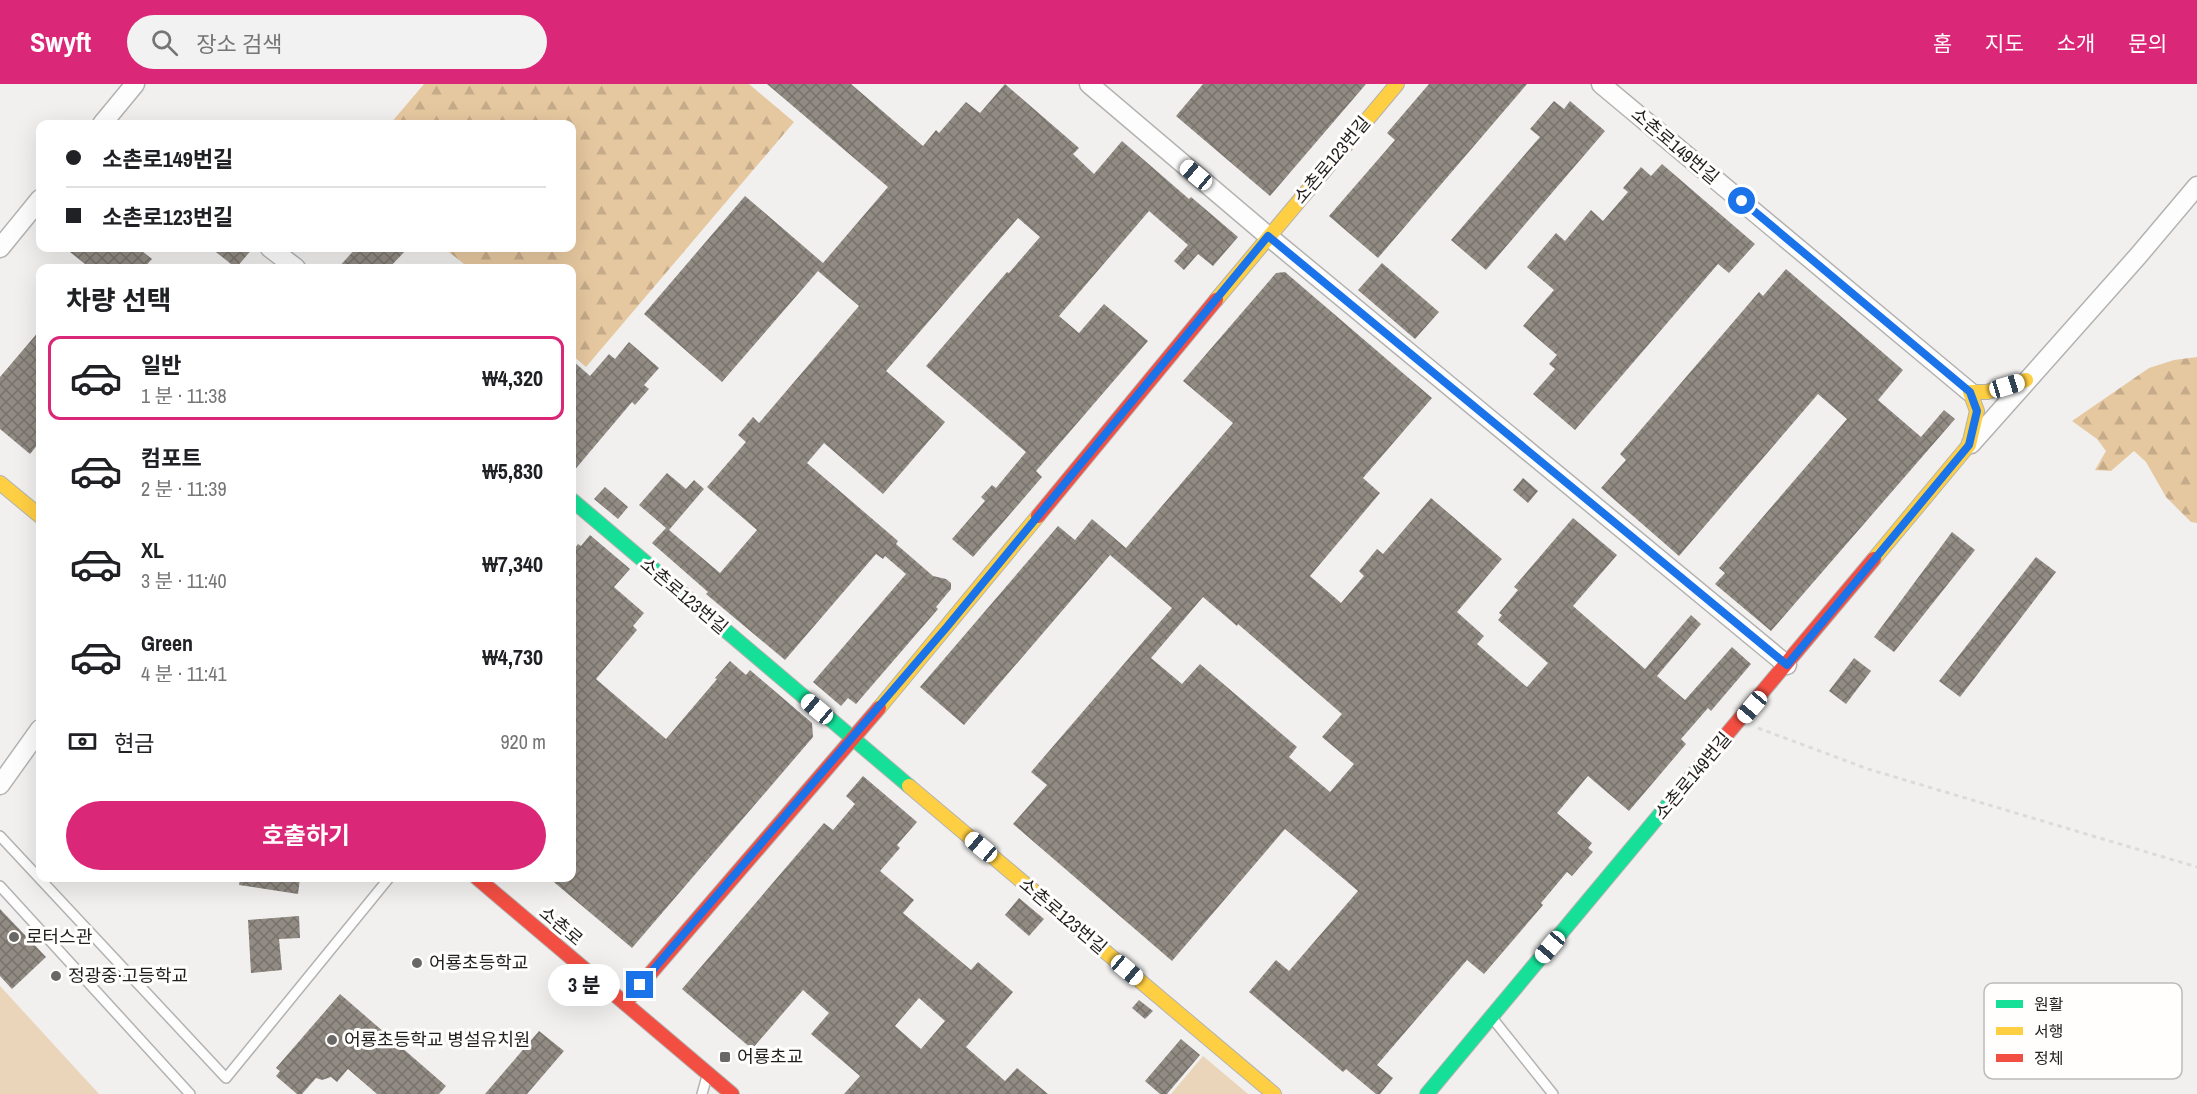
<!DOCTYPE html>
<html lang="ko">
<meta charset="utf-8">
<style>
:root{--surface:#fff;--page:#f2f2f2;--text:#202124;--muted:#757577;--line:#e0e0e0;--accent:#db2777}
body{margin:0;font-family:"Archivo Narrow","Noto Sans KR",sans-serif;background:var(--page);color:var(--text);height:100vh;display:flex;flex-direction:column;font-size:22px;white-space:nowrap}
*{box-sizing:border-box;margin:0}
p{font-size:20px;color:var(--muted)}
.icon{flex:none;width:33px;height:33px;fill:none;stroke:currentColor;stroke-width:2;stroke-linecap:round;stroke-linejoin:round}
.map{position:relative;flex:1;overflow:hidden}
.details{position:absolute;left:36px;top:180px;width:540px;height:618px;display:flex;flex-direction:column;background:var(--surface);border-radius:12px;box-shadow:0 6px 24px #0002}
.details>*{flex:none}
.guide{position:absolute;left:36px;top:36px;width:540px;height:132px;border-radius:12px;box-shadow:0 6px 24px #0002;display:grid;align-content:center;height:132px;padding:0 30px;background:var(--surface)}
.end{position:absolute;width:27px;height:27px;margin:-14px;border:8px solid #1a73e8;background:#fff;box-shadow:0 0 0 3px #fff}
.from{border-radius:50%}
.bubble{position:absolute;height:42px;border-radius:21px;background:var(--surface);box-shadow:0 6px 24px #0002;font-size:20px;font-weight:700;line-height:42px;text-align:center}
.car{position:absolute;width:18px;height:36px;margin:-18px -9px;border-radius:8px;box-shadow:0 0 4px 2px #0007;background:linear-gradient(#fff 24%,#345 0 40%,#fff 0 76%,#345 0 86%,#fff 0)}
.guide b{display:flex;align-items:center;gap:21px;height:57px;font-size:22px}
.guide b+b{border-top:2px solid var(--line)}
.guide i{width:15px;height:15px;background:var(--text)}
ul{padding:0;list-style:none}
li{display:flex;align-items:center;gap:18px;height:84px;margin:0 12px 9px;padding:0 18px;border:3px solid transparent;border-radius:12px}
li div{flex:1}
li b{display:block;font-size:22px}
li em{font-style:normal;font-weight:700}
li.active{border-color:var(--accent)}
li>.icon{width:54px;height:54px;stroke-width:1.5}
h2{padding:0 30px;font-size:27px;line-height:72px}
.pay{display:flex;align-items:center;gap:15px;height:66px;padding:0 30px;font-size:22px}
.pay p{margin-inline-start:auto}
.primary-button{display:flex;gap:12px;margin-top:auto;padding:12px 30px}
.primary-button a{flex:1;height:69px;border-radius:36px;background:var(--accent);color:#fff;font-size:24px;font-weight:700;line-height:69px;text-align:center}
header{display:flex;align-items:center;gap:36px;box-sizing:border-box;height:84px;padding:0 30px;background:var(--accent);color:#fff}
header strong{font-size:28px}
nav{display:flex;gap:33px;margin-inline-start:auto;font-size:21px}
.search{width:420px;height:54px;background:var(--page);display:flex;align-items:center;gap:15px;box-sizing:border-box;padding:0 21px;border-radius:33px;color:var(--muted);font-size:22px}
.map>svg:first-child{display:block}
.green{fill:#ebd5ba}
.forest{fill:url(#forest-firs)}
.building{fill:url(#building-cross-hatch);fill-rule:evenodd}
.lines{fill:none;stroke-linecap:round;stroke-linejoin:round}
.lane-casing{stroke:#b3b2b1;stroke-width:12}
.street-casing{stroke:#b3b2b1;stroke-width:21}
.fast-casing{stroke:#b3b2b1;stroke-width:16}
.slow-casing{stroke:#b3b2b1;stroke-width:16}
.jam-casing{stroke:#b3b2b1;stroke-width:16}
.path{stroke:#dcdbdb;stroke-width:3;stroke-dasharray:4.5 4.5;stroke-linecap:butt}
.lane{stroke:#fdfdfd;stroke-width:9}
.street{stroke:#fdfdfd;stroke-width:18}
.fast{stroke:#16e098;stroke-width:14}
.slow{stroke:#ffcf43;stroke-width:14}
.jam{stroke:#f24e42;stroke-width:14}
.route{stroke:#1a73e8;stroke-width:8}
.poi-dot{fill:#696867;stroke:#fffefc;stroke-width:2}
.labels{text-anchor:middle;stroke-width:6;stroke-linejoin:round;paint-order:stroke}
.street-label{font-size:18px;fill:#201f1e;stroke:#fffefc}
.poi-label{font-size:18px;fill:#201f1e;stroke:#fffefc;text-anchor:start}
.key{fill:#fffefc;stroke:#bcbbb9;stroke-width:1.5}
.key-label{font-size:16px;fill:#201f1e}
</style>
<header>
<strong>Swyft</strong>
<div class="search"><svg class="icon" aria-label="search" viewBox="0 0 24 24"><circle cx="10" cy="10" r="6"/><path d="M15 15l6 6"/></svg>장소 검색</div>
<nav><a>홈</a><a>지도</a><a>소개</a><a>문의</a></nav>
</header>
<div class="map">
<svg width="2197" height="1010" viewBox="0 0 2197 1010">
<defs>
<pattern id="forest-firs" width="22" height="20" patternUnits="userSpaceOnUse" patternTransform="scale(1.5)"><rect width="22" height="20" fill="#e6c8a0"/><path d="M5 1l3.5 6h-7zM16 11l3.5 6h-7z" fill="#c5ab89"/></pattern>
<pattern id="building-cross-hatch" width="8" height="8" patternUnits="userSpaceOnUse" patternTransform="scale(1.5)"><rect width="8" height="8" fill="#918b83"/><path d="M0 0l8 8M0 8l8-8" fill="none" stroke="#76716b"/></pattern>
</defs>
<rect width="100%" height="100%" fill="#f1f0ef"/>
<!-- green -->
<g class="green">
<path d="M0,902L99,1010H0Z"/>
<path d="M1203,972L1248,1010H1171Z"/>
</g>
<!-- forest -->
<g class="forest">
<path d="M424,0H749L794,38L586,283L572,271V184H469L444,164H572V40H390Z"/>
<path d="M2197,273V439L2191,438L2166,413L2146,378L2134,367L2111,387L2095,386L2106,367L2097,355L2072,337L2149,284L2174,276Z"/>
</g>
<!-- building -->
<g class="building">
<path d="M767,0H851L923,62L936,46L939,49L966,18L980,29L1005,0L1079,64L1073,70L1094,90L1122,57L1189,115L1191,113L1238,153L1213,182L1198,170L1184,186L1174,177L1188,161L1149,127L1059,232L1079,249L1104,220L1148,257L1036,387L1042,393L973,473L952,455L985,417L981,413L992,401L996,404L1026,368L926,282L1007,188L1009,189L1040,153L1018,134L886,287L945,338L883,410L824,359L807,379L898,457L896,460L933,492L946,495L951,499V505L936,523L938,525L856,620L848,614L841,622L813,598L906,490L885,472L883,475L876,470L785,576L706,510L708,508L652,459L666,444L639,421L667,389L686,405L694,396L704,405L669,446L720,489L757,446L707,403L746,358L738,351L753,333L759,339L859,222L818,187L722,298L644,230L745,112L823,179L888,103Z"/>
<path d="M1203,0H1366L1270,112L1176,32Z"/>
<path d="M1429,0H1527L1378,174L1329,132L1395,56L1387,49Z"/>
<path d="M1554,17L1564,25L1570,17L1605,47L1486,186L1451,156L1540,53L1530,45Z"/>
<path d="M1662,80L1755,160L1729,189L1718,180L1575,346L1533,310L1555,285L1549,280L1557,271L1523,242L1554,206L1527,183L1556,149L1565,157L1591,126L1603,137L1628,108L1623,104L1641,83L1651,92Z"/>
<path d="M65,164H138L152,175L144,184H90Z"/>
<path d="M211,164H253L236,184Z"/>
<path d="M356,164H408L389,184H338Z"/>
<path d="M1382,179L1439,228L1415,255L1358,206Z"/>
<path d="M1786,185L1903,286L1878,316L1921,353L1944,326L1955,335L1771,547L1715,500L1725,489L1719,484L1847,335L1818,310L1679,472L1601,404L1626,376L1620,370L1759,208L1763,212Z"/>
<path d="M1285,188L1432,314L1363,394L1380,409L1310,492L1341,519L1364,492L1359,487L1377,465L1383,470L1431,414L1502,475L1457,528L1484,552L1477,560L1527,603L1548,579L1498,536L1502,531L1499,529L1518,506L1514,503L1573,434L1617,471L1573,522L1645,585L1691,531L1701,540L1657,592L1685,616L1732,563L1751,580L1711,627L1708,624L1681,655L1686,660L1629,727L1588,692L1557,729L1592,759L1588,764L1593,768L1572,792L1567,788L1541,819L1543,821L1484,890L1467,876L1377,981L1393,994L1380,1010H1376L1346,985L1343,988L1249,908L1276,876L1289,887L1358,807L1285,745L1172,877L1013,740L1047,701L1031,688L1172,524L1110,471L964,641L920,603L1058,442L1075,456L1092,435L1126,464L1233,339L1183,297L1276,189ZM1203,513L1237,542L1238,540L1342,630L1322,653L1354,680L1330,708L1289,673L1297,663L1200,580L1182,600L1151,574Z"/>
<path d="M40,246V358L30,370L0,345V293Z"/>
<path d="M629,258L659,284L644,301L649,305L635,321L632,318L572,389V276L590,292L609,270L615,275Z"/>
<path d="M1523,394L1538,407L1528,419L1513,406Z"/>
<path d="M605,403L628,423L618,435L594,415Z"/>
<path d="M1952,448L1975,466L1894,568L1874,553Z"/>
<path d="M590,451L630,485L614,503L644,529L633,542L637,546L596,595L666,655L717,595L715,594L730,577L746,591L750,586L812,639L813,653L632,864L549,794H572V468L578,460L581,462Z"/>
<path d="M2036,473L2056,488L1960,613L1939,597Z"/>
<path d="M1854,574L1871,587L1846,620L1829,607Z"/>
<path d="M863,692L917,738L897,761L900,764L880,787L914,816L903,829L971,886L978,878L1013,908L966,963L1005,997L1017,984L1048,1010H844L860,992L811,950L829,929L803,906L752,965L682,905L824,739L833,746L855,720L846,712ZM919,914L945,937L921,965L895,942Z"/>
<path d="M240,794H300L298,810L239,801Z"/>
<path d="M1019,814L1044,835L1029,852L1005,831Z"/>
<path d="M0,825L46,873L12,905L0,892Z"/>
<path d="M299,832L300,854L279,855L282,886L251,889L248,836Z"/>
<path d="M340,910L446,1002L439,1010H377L348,985L337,998L331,993L322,996L316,994L302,1010H297L276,992L280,987L276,984Z"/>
<path d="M1139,916L1153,927L1145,935L1132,924Z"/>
<path d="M539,947L564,967L527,1010H485Z"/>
<path d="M1181,955L1200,971L1167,1010H1160L1145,997Z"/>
</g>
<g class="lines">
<!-- lane casing -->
<g class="lane-casing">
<g id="lane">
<path d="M0,752L226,994L389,794"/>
<path d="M0,802L190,1010"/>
<path d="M1493,935L1553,1010"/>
<path d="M702,1010L707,992"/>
</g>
</g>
<!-- street casing -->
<g class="street-casing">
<g id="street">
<path d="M1089,0L1268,152L1787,581"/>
<path d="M1601,0L1970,308"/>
<path d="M102,40L135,0"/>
<path d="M0,164L40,115"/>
<path d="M270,164L296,184"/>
<path d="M1971,360L2138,172L2197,102"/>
<path d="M0,701L40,645"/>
</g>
</g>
<!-- fast casing -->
<g class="fast-casing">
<g id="fast">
<path d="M572,416L909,702"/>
<path d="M1427,1010L1717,662"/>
</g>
</g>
<!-- slow casing -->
<g class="slow-casing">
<g id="slow">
<path d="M1216,216L1397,0"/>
<path d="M0,399L40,432"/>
<path d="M1874,475L1969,361L1977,327L1970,308H1987L2026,296"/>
<path d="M879,624L1038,432"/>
<path d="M909,702L1274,1010"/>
</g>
</g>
<!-- jam casing -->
<g class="jam-casing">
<g id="jam">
<path d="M1038,432L1216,216"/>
<path d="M1717,662L1874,475"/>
<path d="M477,794L732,1010"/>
<path d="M625,919L879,624"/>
</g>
</g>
<!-- path -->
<path class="path" d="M1758,644L1868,685L2197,783"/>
<!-- lane -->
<use href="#lane" class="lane"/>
<!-- street -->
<use href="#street" class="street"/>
<!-- fast -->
<use href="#fast" class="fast"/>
<!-- slow -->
<use href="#slow" class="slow"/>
<!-- jam -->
<use href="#jam" class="jam"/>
</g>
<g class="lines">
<!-- route -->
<path class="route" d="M640,901L946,544L1268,152L1787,581L1969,361L1977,327L1970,308L1742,117"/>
</g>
<!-- markers -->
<g class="poi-dot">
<circle cx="14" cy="853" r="6"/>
<circle cx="417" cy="879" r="6"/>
<circle cx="56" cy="892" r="6"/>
<circle cx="332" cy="956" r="6"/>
<rect x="719" y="967" width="12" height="12" rx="3"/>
</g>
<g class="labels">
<!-- street labels -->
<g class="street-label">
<text transform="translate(1675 62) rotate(40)" y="6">소촌로149번길</text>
<text transform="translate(1332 76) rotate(-50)" y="6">소촌로123번길</text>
<text transform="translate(684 512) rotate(40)" y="6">소촌로123번길</text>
<text transform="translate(1693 692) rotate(-50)" y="6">소촌로149번길</text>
<text transform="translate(1063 832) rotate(40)" y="6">소촌로123번길</text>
<text transform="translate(561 842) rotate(40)" y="6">소촌로</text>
</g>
<!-- poi labels -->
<g class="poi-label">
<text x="26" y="859">로터스관</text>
<text x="429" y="885">어룡초등학교</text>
<text x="68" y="898">정광중·고등학교</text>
<text x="344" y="962">어룡초등학교 병설유치원</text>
<text x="737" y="979">어룡초교</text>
</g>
</g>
<!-- legend -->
<rect x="1984" y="899" width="198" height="96" rx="9" class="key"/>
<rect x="1996" y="916" width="27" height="8" fill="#16e098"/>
<rect x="1996" y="943" width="27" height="8" fill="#ffcf43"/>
<rect x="1996" y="970" width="27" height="8" fill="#f24e42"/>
<g class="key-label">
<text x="2034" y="926">원활</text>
<text x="2034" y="953">서행</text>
<text x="2034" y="980">정체</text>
</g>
</svg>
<i class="end from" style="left:1742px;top:117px"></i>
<i class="end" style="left:640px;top:901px"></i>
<div class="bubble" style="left:548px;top:880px;width:72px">3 분</div>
<i class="car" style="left:1196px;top:91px;rotate:310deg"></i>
<i class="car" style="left:2007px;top:302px;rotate:73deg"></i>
<i class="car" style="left:1752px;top:623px;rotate:220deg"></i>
<i class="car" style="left:817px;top:625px;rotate:310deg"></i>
<i class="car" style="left:981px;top:763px;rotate:310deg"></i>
<i class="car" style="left:1550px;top:863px;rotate:220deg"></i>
<i class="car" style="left:1127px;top:886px;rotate:130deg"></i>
<div class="guide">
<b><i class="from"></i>소촌로149번길</b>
<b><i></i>소촌로123번길</b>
</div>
<section class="details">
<h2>차량 선택</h2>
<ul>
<li class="active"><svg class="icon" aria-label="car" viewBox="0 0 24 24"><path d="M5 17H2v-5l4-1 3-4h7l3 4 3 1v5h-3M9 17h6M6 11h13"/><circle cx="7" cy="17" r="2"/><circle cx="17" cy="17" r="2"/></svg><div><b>일반</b><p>1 분 · 11:38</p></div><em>₩4,320</em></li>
<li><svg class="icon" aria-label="car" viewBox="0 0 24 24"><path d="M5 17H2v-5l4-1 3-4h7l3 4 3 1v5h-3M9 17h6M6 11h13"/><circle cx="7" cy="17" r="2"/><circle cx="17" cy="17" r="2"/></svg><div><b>컴포트</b><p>2 분 · 11:39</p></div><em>₩5,830</em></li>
<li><svg class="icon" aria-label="car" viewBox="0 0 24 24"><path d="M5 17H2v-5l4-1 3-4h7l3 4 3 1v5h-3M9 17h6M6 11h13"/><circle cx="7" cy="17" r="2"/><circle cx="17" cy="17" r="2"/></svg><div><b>XL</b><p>3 분 · 11:40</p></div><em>₩7,340</em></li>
<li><svg class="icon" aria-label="car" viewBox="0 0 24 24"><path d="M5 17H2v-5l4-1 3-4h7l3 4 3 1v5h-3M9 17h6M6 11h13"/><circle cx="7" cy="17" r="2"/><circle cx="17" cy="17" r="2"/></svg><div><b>Green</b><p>4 분 · 11:41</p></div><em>₩4,730</em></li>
</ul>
<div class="pay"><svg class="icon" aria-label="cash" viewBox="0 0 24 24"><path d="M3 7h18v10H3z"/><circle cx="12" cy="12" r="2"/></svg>현금<p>920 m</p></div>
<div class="primary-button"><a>호출하기</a></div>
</section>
</div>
